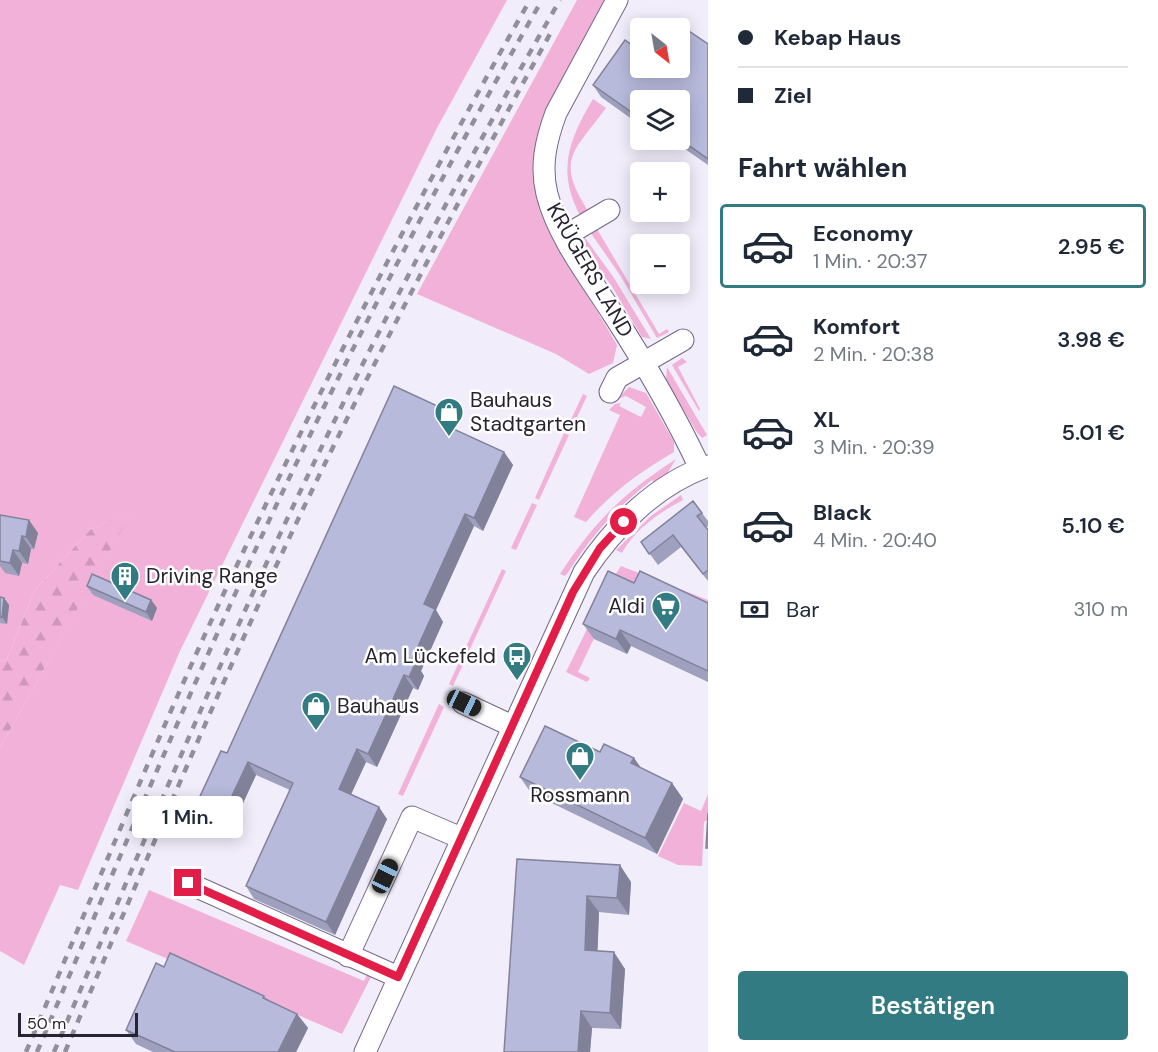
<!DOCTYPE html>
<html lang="de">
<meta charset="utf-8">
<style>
:root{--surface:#fff;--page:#f6f6f7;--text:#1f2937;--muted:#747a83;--line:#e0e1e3;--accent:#337b82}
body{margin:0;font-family:"DM Sans",sans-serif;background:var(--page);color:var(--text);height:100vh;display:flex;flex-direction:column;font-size:22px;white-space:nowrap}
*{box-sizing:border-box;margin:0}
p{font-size:20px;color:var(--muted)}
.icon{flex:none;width:33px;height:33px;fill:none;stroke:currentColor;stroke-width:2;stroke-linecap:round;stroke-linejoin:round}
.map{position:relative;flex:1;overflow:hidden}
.details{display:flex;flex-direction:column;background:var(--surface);width:450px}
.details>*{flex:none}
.top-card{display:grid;align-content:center;height:132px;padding:0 30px;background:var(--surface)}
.needle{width:39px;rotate:149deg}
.buttons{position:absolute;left:630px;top:18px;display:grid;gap:12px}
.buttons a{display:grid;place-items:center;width:60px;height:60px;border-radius:6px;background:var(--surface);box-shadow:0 3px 15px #0003;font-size:30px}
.scale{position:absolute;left:18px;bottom:15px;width:120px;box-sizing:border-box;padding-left:6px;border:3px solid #282330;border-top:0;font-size:16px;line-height:21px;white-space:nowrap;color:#282330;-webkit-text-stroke:4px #fff;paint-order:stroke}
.end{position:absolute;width:27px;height:27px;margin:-14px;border:8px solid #e11d48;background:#fff;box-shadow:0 0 0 3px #fff}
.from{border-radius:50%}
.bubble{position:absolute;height:42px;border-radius:6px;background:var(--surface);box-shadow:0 3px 15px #0003;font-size:20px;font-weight:600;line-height:42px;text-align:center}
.car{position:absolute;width:18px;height:36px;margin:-18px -9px;border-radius:8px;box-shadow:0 0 4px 2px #0007;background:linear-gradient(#222 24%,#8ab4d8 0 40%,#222 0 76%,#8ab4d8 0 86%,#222 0)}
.top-card b{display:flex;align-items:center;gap:21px;height:57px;font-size:22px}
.top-card b+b{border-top:2px solid var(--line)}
.top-card i{width:15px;height:15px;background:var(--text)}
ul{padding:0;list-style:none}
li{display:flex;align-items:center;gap:18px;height:84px;margin:0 12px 9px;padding:0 18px;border:3px solid transparent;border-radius:6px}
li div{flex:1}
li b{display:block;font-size:22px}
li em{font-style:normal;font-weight:600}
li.selected{border-color:var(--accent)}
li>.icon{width:54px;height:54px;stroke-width:1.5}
h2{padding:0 30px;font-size:27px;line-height:72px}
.pay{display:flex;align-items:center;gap:15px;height:66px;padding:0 30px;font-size:22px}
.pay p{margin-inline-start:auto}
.cta{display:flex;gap:12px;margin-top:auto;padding:12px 30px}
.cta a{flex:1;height:69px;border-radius:6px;background:var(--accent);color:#fff;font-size:24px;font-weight:600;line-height:69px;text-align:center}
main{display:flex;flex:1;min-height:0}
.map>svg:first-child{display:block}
.green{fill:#f1b1d9}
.forest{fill:url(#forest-firs)}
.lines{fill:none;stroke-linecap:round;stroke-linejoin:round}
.minor-casing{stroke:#756987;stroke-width:23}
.minor{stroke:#fff;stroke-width:21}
.rail{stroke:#938e9c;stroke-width:4.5;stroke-dasharray:8 8;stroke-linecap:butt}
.wall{fill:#9ea0bd}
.shaded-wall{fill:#81829a}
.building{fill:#b8badc;stroke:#81829a;stroke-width:1.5}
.route{stroke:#e11d48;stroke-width:8}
.labels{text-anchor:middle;stroke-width:5;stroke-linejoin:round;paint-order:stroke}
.street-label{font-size:21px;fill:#282330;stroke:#fff}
.poi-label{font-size:21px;fill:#282330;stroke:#fff;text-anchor:start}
</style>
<main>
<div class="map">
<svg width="708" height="1052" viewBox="0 0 708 1052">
<defs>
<pattern id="forest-firs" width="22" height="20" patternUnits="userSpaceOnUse" patternTransform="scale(1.5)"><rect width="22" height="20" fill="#f1b1d9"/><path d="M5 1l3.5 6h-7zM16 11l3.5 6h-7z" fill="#cf98bb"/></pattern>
</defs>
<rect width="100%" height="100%" fill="#f2edfb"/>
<!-- green -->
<g class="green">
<path d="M0,0H507L437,128L180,651L78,890L60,885L24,965L0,951V748L131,512L91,529L35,590L7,659L0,662Z"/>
<path d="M577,0H607L536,151L580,282L617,345L613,363L589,374L556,354L417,294Z"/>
<path d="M593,99L606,108C573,153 555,159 589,212L582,219C556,173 568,141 593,99Z"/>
<path d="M597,229L659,334L667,329L669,332L657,338L620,275L590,232Z"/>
<path d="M583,235L614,278L651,339L642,337L611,285L580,245Z"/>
<path d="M682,358L687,362L678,367L700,409L699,411L672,365Z"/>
<path d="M667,367L707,435L702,438L696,431L666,380Z"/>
<path d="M629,387L646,393L674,442V452C640,472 612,492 586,522L574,517L620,415L609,410L615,404L621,403L619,406L641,417L646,407L626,396L617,399Z"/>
<path d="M583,394L587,396L571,430L567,428Z"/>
<path d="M564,433L569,435L539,500L535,498Z"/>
<path d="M676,459L665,477L655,484L652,480C617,507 591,536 567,574L565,576L560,574C595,521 622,494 676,459Z"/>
<path d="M681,495L683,500C660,512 635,529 622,553L616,550L651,516Z"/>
<path d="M532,503L537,505L516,550L511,548Z"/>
<path d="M621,566L708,600V613L619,586L578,672L590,678L587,682L566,672L607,588Z"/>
<path d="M502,569L506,571L453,686L449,684Z"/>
<path d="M439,704L444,707L403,796L398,794Z"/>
<path d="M708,794V819L704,822L702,866L678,865L658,856L684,803L701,811Z"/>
<path d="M149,890L364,981L368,973L372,975L342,1034L126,941Z"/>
</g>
<!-- forest -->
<path class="forest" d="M132,511L0,748V662L7,659L35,590L91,529Z"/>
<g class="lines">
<!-- minor casing -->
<g class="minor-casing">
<g id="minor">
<path d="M617,0L556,113C546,140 540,166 547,194C558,238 591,279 615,317C646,365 676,417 700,468"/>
<path d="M565,236L609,210"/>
<path d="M610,392L617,378L683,340"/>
<path d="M463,703L512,726"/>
<path d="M188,883L398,977"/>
<path d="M348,956L412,817L461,838"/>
<path d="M365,1052L584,572C614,527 656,484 708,466"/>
</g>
</g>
<!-- minor -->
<use href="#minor" class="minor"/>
<!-- rail -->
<g class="rail">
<path d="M26,1052C98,883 167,712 246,546C334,361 428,179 530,0"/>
<path d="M37,1052C107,887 177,720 252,557C340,367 438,181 542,0"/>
<path d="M54,1052C124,888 193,724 267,562C356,370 454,183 560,0"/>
<path d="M65,1052C134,889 203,725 277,564C361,384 454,208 550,34"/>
</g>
</g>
<!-- wall -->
<g class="wall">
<path d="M708,44V165L672,140H680V100H640V125L601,97L593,85Z"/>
<path d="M444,409L453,421L450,428L504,452L513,465L483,531L474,526L436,610L443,622L421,671L424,676L418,690L413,688L377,767L366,762L351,794L387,819L335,935L254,899L246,886L290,790L256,775L231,829L205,818L196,805L227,753Z"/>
<path d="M693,501L708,521V526L706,528L708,530V581L681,547L658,565L641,542Z"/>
<path d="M0,515L38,533L34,549H31L28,564L22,563L19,576L5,573L0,566Z"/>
<path d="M634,583L708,603V682L631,646L627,654L594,639L583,624Z"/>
<path d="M87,586L151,600L157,608L152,621L93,595Z"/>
<path d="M0,597L4,598L9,605L7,624L0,623Z"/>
<path d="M600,752L634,758L641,768L672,783L683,799L657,854L531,793L520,777Z"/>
<path d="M517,859L631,882L629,915L599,912L597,951L625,969L621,1029L592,1028L590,1052Z"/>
<path d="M164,967L264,996L268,1000L297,1014L308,1028L296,1052H153L136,1044L126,1030Z"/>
</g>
<!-- shaded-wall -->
<g class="shaded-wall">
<path d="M640,111V122L637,116Z"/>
<path d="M444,409L453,421L447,435L438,422Z"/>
<path d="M504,452L513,465L483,531L474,518Z"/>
<path d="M465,514L474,526L436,610L443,622L421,671L424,676L418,690L409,677L411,662L424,604Z"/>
<path d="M29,520L38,533L34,549L26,537Z"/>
<path d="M22,536L31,549L28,564L19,551Z"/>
<path d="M13,550L22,563L19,576L10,563Z"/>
<path d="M4,598L9,605L7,624L2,617Z"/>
<path d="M151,600L157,608L152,621L146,612Z"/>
<path d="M620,630L631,646L627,654L616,639Z"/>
<path d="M404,675L413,688L377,767L368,754Z"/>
<path d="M357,749L366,762L348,801L339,789Z"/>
<path d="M634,758L645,774L631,763Z"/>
<path d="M248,762L256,775L231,829L222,817Z"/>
<path d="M672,783L683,799L657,854L645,838Z"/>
<path d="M379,807L387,819L335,935L326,922Z"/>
<path d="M620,865L631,882L629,915L617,898Z"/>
<path d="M587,896L599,912L597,967L585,950Z"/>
<path d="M614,952L625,969L621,1029L610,1013Z"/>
<path d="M581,1011L592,1028L590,1052H578Z"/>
<path d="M297,1014L308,1028L296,1052H278Z"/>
</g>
<!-- building -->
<g class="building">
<path d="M680,25L708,44V159L680,139V100H640V111L637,116L593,85L625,40L640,51V68H680V28H678Z"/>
<path d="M394,386L444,409L438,422L504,452L474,518L465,514L424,604L435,609L411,662L415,664L409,677L404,675L368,754L357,749L339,789L379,807L326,922L246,886L293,783L248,762L222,817L196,805L221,751L227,753Z"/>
<path d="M693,501L702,513L697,516L708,530V570L703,574L673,535L649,554L641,542Z"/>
<path d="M0,515L29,520L26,537L22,536L19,551L13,550L10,563L0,561Z"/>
<path d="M608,571L634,583L640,571L708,603V671L620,630L616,639L583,624Z"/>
<path d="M92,574L151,600L146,612L87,586Z"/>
<path d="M0,597L4,598L2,617H0Z"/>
<path d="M545,726L600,752L604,744L634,758L631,763L672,783L645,838L520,777Z"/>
<path d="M708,813V848H706Z"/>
<path d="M517,859L620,865L617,898L587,896L585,950L614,952L610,1013L581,1011L578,1052H504Z"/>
<path d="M170,953L264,996L263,998L297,1014L278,1052H175L126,1030L156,963L164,967Z"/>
</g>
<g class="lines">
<!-- route -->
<path class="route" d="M188,883L398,977L573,592L600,548L624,522"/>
</g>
<!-- icons -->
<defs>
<g id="shop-pin" transform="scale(1.5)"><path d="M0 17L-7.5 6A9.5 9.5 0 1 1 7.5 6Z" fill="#337b82" stroke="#fff"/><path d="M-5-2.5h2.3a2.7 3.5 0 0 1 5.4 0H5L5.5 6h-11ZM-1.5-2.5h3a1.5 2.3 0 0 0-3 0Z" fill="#fff"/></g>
<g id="building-pin" transform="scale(1.5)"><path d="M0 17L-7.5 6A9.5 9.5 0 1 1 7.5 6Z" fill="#337b82" stroke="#fff"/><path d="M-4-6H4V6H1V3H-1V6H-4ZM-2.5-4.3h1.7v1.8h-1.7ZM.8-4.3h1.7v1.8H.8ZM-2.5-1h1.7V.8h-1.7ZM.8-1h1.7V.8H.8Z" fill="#fff"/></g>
<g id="supermarket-pin" transform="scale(1.5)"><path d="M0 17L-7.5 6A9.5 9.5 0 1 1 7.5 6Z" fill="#337b82" stroke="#fff"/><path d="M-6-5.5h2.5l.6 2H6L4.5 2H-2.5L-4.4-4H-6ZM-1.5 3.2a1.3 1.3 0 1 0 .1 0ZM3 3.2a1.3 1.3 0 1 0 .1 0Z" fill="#fff"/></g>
<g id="bus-pin" transform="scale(1.5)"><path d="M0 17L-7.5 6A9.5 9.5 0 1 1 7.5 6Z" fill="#337b82" stroke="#fff"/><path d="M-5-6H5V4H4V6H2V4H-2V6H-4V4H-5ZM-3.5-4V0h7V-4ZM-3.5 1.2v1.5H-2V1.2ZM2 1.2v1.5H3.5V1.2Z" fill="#fff"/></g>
</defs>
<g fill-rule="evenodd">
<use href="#shop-pin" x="449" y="412"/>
<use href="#building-pin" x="125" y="576"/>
<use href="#supermarket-pin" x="666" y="606"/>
<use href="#bus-pin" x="517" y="656"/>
<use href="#shop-pin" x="316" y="706"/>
<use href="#shop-pin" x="580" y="756"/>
</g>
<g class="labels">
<!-- street labels -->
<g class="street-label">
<text transform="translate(590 270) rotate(60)" y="7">KRÜGERS LAND</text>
</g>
<!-- poi labels -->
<g class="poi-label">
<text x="470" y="407">Bauhaus<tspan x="470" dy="24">Stadtgarten</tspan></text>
<text x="146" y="583">Driving Range</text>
<text x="645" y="613" text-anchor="end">Aldi</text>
<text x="496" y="663" text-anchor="end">Am Lückefeld</text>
<text x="337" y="713">Bauhaus</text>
<text x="580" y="802" text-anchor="middle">Rossmann</text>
</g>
</g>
</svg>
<div class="buttons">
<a><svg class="needle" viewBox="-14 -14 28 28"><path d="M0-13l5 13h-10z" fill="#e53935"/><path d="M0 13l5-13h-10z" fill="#747a83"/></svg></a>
<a><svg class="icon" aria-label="layers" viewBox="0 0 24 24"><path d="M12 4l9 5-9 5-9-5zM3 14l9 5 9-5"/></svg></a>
<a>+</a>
<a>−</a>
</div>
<div class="scale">50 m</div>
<i class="end from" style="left:624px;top:522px"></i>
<i class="end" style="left:188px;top:883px"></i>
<div class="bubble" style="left:132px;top:796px;width:111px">1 Min.</div>
<i class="car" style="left:464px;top:703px;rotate:115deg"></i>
<i class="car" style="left:385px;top:876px;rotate:25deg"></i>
</div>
<section class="details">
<div class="top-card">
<b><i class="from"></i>Kebap Haus</b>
<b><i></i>Ziel</b>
</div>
<h2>Fahrt wählen</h2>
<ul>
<li class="selected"><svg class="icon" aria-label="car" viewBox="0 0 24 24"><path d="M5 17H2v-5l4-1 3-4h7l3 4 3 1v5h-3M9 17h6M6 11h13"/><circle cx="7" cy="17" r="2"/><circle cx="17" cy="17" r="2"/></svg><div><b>Economy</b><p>1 Min. · 20:37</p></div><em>2.95 €</em></li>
<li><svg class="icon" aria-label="car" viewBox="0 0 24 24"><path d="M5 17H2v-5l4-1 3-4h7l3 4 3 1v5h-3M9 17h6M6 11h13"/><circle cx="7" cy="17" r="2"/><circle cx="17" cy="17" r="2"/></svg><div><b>Komfort</b><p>2 Min. · 20:38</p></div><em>3.98 €</em></li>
<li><svg class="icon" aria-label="car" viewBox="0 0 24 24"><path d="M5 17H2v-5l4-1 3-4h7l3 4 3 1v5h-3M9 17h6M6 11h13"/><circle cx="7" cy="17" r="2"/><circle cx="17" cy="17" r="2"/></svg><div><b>XL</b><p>3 Min. · 20:39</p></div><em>5.01 €</em></li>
<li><svg class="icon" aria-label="car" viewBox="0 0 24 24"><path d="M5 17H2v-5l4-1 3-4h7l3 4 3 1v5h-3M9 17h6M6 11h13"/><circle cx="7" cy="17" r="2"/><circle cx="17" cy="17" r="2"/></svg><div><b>Black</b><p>4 Min. · 20:40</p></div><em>5.10 €</em></li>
</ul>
<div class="pay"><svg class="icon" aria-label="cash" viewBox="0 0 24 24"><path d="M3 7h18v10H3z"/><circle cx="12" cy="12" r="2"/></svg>Bar<p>310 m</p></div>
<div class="cta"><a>Bestätigen</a></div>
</section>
</main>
